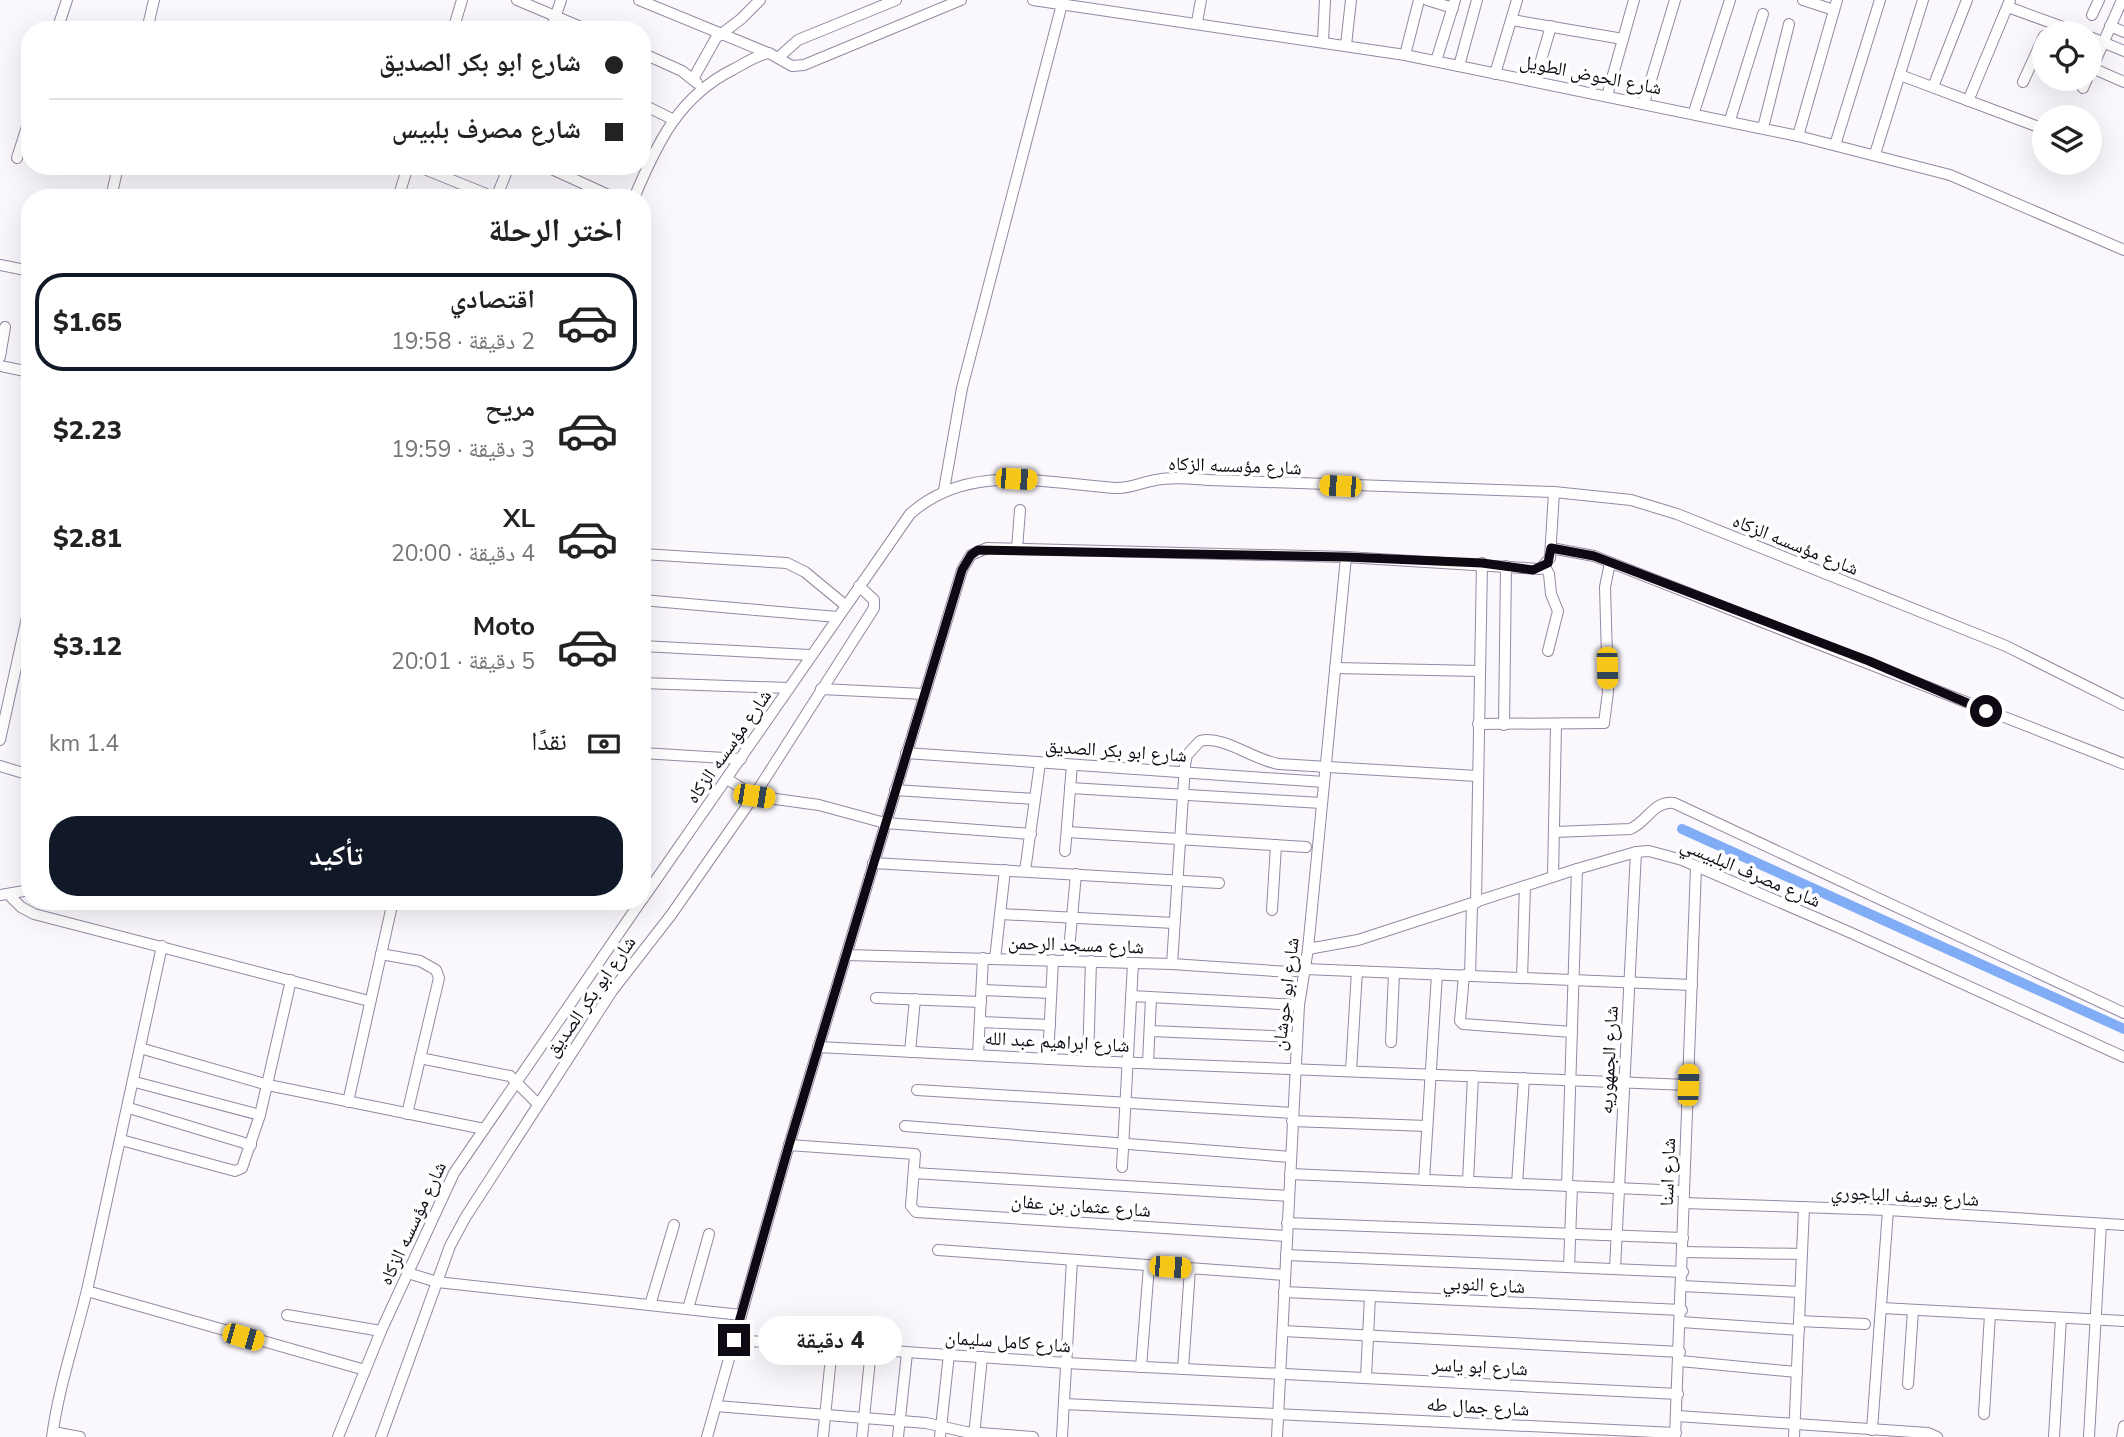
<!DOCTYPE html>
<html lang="ar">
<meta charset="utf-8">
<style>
:root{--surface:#fff;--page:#f6f6f6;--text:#222;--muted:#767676;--line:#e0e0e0;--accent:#111827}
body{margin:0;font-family:"Nunito Sans","Noto Naskh Arabic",sans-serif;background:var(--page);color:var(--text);direction:rtl;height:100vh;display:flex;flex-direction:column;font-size:26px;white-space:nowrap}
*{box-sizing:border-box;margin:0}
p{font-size:23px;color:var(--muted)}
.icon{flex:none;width:38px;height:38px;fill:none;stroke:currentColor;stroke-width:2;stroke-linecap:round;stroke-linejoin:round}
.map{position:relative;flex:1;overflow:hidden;direction:ltr}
.sheet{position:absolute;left:21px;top:189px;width:630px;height:721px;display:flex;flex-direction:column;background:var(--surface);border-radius:28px;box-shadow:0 7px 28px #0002;direction:rtl}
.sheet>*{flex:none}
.guide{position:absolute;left:21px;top:21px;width:630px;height:154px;border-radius:28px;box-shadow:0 7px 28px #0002;direction:rtl;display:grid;align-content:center;height:154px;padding:0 28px;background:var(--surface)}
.buttons{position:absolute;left:2032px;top:21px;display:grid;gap:14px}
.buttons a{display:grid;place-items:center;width:70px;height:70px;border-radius:50%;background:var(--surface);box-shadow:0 7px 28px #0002;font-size:35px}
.end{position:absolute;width:32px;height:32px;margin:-16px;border:9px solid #0f0913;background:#fff;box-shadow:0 0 0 4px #fff}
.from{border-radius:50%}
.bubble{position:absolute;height:49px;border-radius:24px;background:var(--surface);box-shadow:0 7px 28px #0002;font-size:23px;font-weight:800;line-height:49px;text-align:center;direction:rtl}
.car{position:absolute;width:21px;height:42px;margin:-21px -10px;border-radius:9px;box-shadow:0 0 5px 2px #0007;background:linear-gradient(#f5c518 24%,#345 0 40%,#f5c518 0 76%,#345 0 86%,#f5c518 0)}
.guide b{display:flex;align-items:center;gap:24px;height:66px;font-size:26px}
.guide b+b{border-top:2px solid var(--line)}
.guide i{width:18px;height:18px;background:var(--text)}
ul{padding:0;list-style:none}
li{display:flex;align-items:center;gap:21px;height:98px;margin:0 14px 10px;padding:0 14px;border:4px solid transparent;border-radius:28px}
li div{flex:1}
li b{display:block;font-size:26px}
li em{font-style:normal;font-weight:800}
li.on{border-color:var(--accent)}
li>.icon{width:63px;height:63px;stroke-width:1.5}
h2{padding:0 28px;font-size:32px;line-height:84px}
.pay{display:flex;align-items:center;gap:18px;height:77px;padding:0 28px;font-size:26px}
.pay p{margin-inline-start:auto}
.action{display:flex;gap:14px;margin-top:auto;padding:14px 28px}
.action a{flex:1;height:80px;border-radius:28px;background:var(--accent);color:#fff;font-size:28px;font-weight:800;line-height:80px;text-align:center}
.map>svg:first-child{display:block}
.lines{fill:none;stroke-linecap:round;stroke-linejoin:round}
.canal{stroke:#81adf7;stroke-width:10}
.minor-casing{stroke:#9787a2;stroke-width:12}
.minor{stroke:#fff;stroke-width:10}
.route{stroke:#0f0913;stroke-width:9}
.labels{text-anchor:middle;stroke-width:7;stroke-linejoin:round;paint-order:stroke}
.street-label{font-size:19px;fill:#0f0913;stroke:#fff}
</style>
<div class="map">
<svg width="2124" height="1437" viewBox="0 0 2124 1437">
<rect width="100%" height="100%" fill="#faf7fd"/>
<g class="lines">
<!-- canal -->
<path class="canal" d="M1682,829L2124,1029"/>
<!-- minor casing -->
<g class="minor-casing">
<g id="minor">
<path d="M517,0L588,30"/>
<path d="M639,0L768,53"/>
<path d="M1033,0L1405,55L1798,136L1950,175L2124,250"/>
<path d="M1427,0L1453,8"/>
<path d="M1803,0L1834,10"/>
<path d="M2008,7L2079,33"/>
<path d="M2092,15L2099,0"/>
<path d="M1512,20L1623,39"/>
<path d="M1197,22L1201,0"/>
<path d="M454,26L464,30"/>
<path d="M2110,26L2124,32"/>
<path d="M57,30L67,0"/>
<path d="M147,30L154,0"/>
<path d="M453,30L462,0"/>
<path d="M551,30L561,0"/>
<path d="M2090,37L2124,51"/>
<path d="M1323,41L1325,0"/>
<path d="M1346,45L1351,0"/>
<path d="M642,53L682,71L697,83"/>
<path d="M1405,55L1419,0"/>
<path d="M779,57L798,40L896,0"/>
<path d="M1436,61L1455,0"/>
<path d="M1459,66L1477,0"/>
<path d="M2092,68L2124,82"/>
<path d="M2090,73L2122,0"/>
<path d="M1495,74L1517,0"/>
<path d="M1900,75L2044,129"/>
<path d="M693,79L716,38L741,19L760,0"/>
<path d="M1535,81L1551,26"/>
<path d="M2023,82L2044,36"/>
<path d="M1933,87L1967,0"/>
<path d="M2083,88L2087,79"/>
<path d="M1607,96L1634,0"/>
<path d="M1968,101L2010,0"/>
<path d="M1644,103L1675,0"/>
<path d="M642,104L672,119"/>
<path d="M1694,112L1730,0"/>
<path d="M1730,120L1763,14"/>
<path d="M1763,128L1789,24"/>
<path d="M1798,136L1837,0"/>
<path d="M1835,145L1880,0"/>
<path d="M1875,154L1923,0"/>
<path d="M17,158L30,117"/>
<path d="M417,166L496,198"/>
<path d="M545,166L615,198"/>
<path d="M111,198L118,166"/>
<path d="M398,198L408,166"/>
<path d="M496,198L509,166"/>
<path d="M634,198C657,143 679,96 734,69C745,63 757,55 769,53L792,66L804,65L961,0"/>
<path d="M0,265L30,271"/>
<path d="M0,357L5,327"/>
<path d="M0,366L30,372"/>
<path d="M944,490L962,388L1062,4"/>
<path d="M1551,548L1594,556L2124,764"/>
<path d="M1017,549L1020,510"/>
<path d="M642,554L787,563L805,572L845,605"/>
<path d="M1545,567L1549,574L1551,594L1558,611L1548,651"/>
<path d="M642,600L837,617"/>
<path d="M642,646L810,655"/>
<path d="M1335,668L1479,671"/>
<path d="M642,683L789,688"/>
<path d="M821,689L924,694"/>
<path d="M1478,724L1604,723L1608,692L1605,587L1610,563"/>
<path d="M1504,725L1506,566"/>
<path d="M0,740L30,604"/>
<path d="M642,753L741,759"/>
<path d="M906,753L1324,782"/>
<path d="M0,766L30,775"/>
<path d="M727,779L754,796L819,805L885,823L1031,834"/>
<path d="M1070,788L1322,803"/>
<path d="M895,790L1035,799"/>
<path d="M1067,832L1306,847"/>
<path d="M1554,832L1630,829C1648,822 1652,801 1674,803L2124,1013"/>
<path d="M1065,851L1072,765"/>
<path d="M873,863L1219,883"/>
<path d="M1025,871L1040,763"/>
<path d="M1553,877L1556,725"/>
<path d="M8,894L21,907L34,914L369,1001"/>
<path d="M0,895L30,890"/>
<path d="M642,900L910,514C968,462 1044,483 1115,488C1130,489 1142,482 1156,480C1173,476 1193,479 1210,480L1554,492L1631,500L1677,514L2006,646L2124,705"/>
<path d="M1476,903L1482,563"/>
<path d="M1272,910L1276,845"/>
<path d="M1000,914L1174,923"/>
<path d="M1308,949L1358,940L1577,869L1636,852L1649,851L1682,860L1849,932L2124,1057"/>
<path d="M381,954L420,961L436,970L439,978L407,1114"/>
<path d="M846,955L1172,964L1289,972L1305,969L1692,985"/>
<path d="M995,959L1005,870"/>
<path d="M1068,961L1076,874"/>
<path d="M1172,964L1185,765L1187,755L1200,741C1224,735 1253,760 1279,764L1477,776"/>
<path d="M1464,975L1460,1021L1463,1024L1572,1032"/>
<path d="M1470,976L1472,904"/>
<path d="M1522,978L1525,886"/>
<path d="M982,990L1051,993"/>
<path d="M1131,996L1299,1005"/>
<path d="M876,998L981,1002"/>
<path d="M980,1022L1050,1025"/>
<path d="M1150,1031L1297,1037"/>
<path d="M1391,1042L1394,973"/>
<path d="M818,1047L1088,1061L1688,1085"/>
<path d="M140,1048L268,1085L484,1129"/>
<path d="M910,1052L915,999"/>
<path d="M978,1055L983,958"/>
<path d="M420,1058L510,1076L537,1103"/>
<path d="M1048,1059L1053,960"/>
<path d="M1088,1061L1091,961"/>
<path d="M1148,1063L1151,998"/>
<path d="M1351,1071L1357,971"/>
<path d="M135,1082L260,1115"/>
<path d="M917,1090L1293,1113"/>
<path d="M348,1102L393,901"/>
<path d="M129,1108L251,1145"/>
<path d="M1292,1121L1427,1126"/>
<path d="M905,1126L1290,1157"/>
<path d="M121,1140L235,1171L242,1168L260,1115L291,980"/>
<path d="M789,1145L915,1154L911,1206L916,1212L1287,1236"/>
<path d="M1122,1167L1133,963"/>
<path d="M914,1173L1289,1196"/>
<path d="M1290,1174L1684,1191"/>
<path d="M1424,1180L1437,974"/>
<path d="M1468,1182L1473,1076"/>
<path d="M1517,1184L1524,1078"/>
<path d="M1567,1186L1577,869"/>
<path d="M1684,1203L1888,1210L2124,1225"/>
<path d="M1287,1223L1683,1238"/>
<path d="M938,1250L1285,1275"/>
<path d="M1683,1252L1802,1254"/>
<path d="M1286,1255L1683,1272"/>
<path d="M1569,1267L1572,1186"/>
<path d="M1615,1269L1636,852"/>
<path d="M408,1273L437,1282L741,1315"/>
<path d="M1682,1286L1800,1292"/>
<path d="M87,1291L365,1370"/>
<path d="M1284,1292L1682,1310"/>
<path d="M650,1305L674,1225"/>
<path d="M1882,1308L2124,1321"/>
<path d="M688,1309L709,1234"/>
<path d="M287,1315L381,1331"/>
<path d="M1799,1321L1865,1324"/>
<path d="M1681,1322L1799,1330"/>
<path d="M1283,1331L1680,1352"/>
<path d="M734,1340L1066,1363L1678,1394"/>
<path d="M1680,1361L1797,1372"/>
<path d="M1141,1367L1149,1266"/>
<path d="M1183,1369L1190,1269"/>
<path d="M1366,1377L1370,1296"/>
<path d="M1908,1384L1913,1310"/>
<path d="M1064,1404L1676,1433"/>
<path d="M716,1406L926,1423L966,1432L1033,1437"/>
<path d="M1984,1414L1990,1314"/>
<path d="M1677,1416L1928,1433L1937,1437"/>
<path d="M1872,1430L1888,1210"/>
<path d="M53,1432L80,1437"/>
<path d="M974,1436L982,1357"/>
<path d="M52,1437C59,1385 76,1337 88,1286C113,1173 137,1060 162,946"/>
<path d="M338,1437L381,1331L454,1173L641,901"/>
<path d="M381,1437L450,1246L465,1218L612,991L671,915L754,796L874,608V600L859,586"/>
<path d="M707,1437L789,1145L962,570L971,555L987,548L1346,557L1540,569L1550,558L1554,492"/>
<path d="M823,1437L832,1347"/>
<path d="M862,1437L871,1350"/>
<path d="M898,1437L907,1353"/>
<path d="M940,1437L949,1354"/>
<path d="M1062,1437L1072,1260"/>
<path d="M1277,1437L1299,1005L1308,949L1346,557"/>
<path d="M1675,1437L1696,867"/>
<path d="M1794,1437L1804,1207"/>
<path d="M2054,1437L2061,1318"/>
<path d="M2089,1437L2101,1224"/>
<path d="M2122,1437L2124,1426"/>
</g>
</g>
<!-- minor -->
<use href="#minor" class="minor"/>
</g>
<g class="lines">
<!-- route -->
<path class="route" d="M734,1340L789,1145L962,570L971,555L978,550L1346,557L1482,563L1533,570L1548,563L1551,548L1594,556L1869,661L1986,711"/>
</g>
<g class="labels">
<!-- street labels -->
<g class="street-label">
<text transform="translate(1591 74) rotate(11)" y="7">شارع الحوض الطويل</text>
<text transform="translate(1235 465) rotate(2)" y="7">شارع مؤسسه الزكاه</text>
<text transform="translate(1796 544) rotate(22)" y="7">شارع مؤسسه الزكاه</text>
<text transform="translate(728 746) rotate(-55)" y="7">شارع مؤسسه الزكاه</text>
<text transform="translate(1116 750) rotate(4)" y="7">شارع ابو بكر الصديق</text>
<text transform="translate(1751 872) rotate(23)" y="7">شارع مصرف البلبيسي</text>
<text transform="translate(1076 944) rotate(2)" y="7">شارع مسجد الرحمن</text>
<text transform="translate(1285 994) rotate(-83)" y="7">شارع ابو حوشان</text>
<text transform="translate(590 996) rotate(-55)" y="7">شارع ابو بكر الصديق</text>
<text transform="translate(1057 1041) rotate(3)" y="7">شارع ابراهيم عبد الله</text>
<text transform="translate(1608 1060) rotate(-87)" y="7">شارع الجمهوريه</text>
<text transform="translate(1667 1172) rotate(-88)" y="7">شارع اسنا</text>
<text transform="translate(1905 1195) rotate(3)" y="7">شارع يوسف الباجوري</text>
<text transform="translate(1081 1205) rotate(4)" y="7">شارع عثمان بن عفان</text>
<text transform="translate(412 1223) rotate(-65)" y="7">شارع مؤسسه الزكاه</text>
<text transform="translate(1484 1284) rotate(3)" y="7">شارع النوبي</text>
<text transform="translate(1008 1341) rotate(4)" y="7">شارع كامل سليمان</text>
<text transform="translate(1480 1366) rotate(3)" y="7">شارع ابو ياسر</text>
<text transform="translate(1478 1406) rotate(3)" y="7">شارع جمال طه</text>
</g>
</g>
</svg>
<div class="buttons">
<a><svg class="icon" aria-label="locate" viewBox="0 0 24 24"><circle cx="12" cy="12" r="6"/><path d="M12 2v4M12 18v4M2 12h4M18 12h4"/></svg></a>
<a><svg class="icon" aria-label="layers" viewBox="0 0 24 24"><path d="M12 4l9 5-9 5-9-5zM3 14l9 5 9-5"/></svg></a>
</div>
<i class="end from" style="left:1986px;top:711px"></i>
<i class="end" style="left:734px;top:1340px"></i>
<div class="bubble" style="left:758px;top:1316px;width:144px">4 دقيقة</div>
<i class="car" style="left:1016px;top:479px;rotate:93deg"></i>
<i class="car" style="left:1340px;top:486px;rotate:273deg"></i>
<i class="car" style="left:1607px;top:668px;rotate:179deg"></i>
<i class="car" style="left:754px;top:796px;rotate:99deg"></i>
<i class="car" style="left:1688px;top:1085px;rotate:2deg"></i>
<i class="car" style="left:1170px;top:1267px;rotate:94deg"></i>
<i class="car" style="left:243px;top:1337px;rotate:106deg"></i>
<div class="guide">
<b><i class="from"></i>شارع ابو بكر الصديق</b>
<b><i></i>شارع مصرف بلبيس</b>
</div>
<section class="sheet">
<h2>اختر الرحلة</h2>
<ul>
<li class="on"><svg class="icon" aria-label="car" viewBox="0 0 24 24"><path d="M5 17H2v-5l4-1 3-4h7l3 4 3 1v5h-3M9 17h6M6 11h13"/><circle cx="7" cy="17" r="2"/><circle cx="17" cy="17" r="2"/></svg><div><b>اقتصادي</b><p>2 دقيقة · 19:58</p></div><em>$1.65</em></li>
<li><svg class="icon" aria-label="car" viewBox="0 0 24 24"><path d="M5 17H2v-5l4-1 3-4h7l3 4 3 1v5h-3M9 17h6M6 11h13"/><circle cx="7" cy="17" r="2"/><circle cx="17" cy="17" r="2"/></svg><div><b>مريح</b><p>3 دقيقة · 19:59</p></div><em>$2.23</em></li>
<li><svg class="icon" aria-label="car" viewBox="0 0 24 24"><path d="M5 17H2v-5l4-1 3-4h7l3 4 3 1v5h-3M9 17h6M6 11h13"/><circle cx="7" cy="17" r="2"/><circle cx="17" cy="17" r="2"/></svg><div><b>XL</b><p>4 دقيقة · 20:00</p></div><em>$2.81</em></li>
<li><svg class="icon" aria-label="car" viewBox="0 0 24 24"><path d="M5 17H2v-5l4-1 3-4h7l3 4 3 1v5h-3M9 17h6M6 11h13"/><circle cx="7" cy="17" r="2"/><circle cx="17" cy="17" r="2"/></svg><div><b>Moto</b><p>5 دقيقة · 20:01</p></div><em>$3.12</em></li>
</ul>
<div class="pay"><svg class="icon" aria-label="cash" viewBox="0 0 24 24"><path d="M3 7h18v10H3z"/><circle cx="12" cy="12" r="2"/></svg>نقدًا<p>1.4 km</p></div>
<div class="action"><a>تأكيد</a></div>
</section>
</div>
